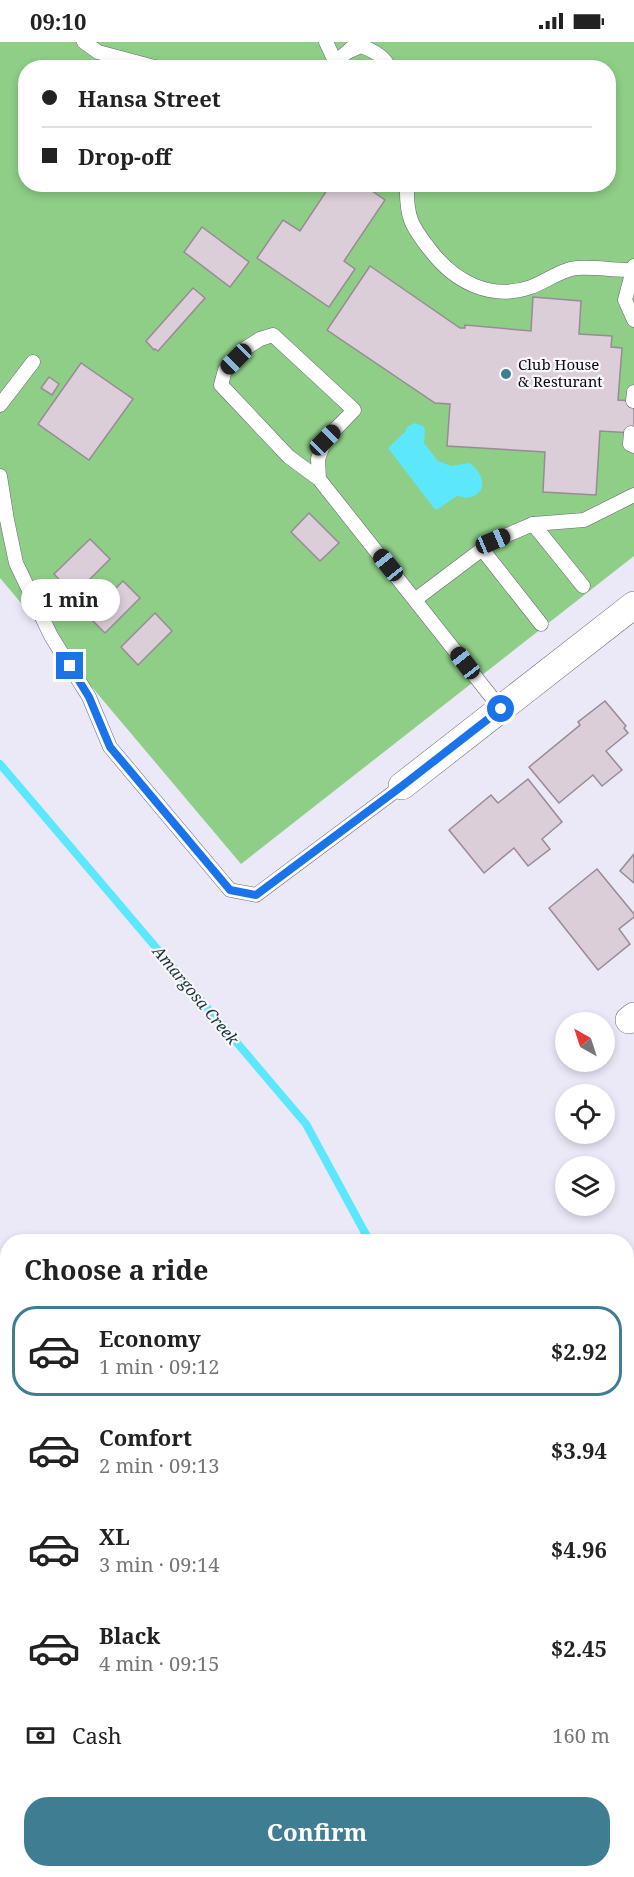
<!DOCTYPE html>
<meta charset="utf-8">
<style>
:root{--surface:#fff;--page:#f6f6f6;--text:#222;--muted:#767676;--line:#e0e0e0;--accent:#3f7d93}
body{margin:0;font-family:"Noto Serif",serif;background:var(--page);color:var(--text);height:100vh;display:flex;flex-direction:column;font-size:22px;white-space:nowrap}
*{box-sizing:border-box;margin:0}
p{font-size:20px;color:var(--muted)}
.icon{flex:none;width:33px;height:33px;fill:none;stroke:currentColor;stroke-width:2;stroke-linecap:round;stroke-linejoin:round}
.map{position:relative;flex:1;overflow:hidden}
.panel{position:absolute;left:0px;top:1192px;width:634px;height:644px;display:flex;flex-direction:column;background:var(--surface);border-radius:24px 24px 0 0;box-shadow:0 3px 9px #0003}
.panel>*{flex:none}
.top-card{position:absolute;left:18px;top:18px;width:598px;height:132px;border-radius:24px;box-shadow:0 3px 9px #0003;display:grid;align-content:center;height:132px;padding:0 24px;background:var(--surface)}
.needle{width:39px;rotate:321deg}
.buttons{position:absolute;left:555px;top:970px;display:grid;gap:12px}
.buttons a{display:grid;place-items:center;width:60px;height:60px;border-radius:50%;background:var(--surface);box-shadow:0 3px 9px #0003;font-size:30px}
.end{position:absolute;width:27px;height:27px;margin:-14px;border:8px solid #1a73e8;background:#fff;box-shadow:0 0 0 3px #fff}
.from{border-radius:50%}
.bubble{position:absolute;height:42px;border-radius:21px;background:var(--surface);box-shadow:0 3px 9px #0003;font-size:20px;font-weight:700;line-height:42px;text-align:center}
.car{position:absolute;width:18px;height:36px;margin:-18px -9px;border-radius:8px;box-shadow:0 0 4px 2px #0007;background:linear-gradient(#222 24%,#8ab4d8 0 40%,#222 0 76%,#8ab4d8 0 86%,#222 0)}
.top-card b{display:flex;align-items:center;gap:21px;height:57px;font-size:22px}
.top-card b+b{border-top:2px solid var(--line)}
.top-card i{width:15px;height:15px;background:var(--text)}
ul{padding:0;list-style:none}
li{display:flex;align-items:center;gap:18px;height:90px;margin:0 12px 9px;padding:0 12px;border:3px solid transparent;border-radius:24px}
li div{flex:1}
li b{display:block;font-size:22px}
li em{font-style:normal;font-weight:700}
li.current{border-color:var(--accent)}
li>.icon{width:54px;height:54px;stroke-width:1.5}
h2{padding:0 24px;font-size:27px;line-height:72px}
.pay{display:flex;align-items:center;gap:15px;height:66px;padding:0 24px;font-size:22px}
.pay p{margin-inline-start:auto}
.button{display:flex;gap:12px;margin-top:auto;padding:12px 24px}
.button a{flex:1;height:69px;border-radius:24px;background:var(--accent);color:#fff;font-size:24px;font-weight:700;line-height:69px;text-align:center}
.status{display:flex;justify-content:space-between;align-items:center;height:42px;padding:0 30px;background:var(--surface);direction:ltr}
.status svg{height:16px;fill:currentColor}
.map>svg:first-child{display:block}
.green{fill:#8ece87;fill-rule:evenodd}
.water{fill:#5de7fd}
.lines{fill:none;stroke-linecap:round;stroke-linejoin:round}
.stream{stroke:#5de7fd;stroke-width:8}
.building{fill:#dcced9;stroke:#988b95;stroke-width:1.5}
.lane-casing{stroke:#6a6775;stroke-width:15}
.street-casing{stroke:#6a6775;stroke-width:28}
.lane{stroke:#fff;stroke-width:14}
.street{stroke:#fff;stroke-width:27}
.route{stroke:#1a73e8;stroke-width:8}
.poi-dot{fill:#3f7d93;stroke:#f8f7fd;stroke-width:2}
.labels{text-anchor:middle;stroke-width:4.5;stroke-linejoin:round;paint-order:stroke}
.poi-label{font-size:15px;fill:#0b0a0f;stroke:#f8f7fd;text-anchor:start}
.water-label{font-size:16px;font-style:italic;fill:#1c3338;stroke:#f8f7fd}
</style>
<div class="status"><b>09:10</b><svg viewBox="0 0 49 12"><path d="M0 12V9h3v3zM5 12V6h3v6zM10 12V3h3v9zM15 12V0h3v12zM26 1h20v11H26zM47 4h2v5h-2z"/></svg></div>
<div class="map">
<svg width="634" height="1835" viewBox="0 0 634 1835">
<rect width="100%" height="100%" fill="#ebe8f8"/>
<!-- green -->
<path class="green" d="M0,0H634V514L241,822L0,536ZM26,26H609V142H26Z"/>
<!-- water -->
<path class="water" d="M415,381L423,384L425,388L424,401L438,419L451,424L469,421C482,428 490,450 471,455C466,457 461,454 457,454L438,467L436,468L433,465L388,406L405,390L407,385Z"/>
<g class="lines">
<!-- stream -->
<g class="stream">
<path d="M0,722L306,1082L370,1200"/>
<path d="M485,1835V1828"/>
</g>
</g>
<!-- building -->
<g class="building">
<path d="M331,142H362L385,158L344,219L355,227L329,265L257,216L283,178L300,189Z"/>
<path d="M202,185L249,220L230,245L184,210Z"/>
<path d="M370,224L460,286H465V283L531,289L533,255L581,259L579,292L612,294L611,305L622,306L618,358L634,359V391L600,389L596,453L543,450L545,410L447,404L450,362L435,361L327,288Z"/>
<path d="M193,246L205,256L158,309L155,307L154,308L146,299Z"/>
<path d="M81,321L133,357L89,418L38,382Z"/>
<path d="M49,335L59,342L52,353L41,346Z"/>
<path d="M309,471L339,501L320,519L291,490Z"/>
<path d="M90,497L110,517L74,553L54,532Z"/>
<path d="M123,539L140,556L105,591L88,574Z"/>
<path d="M155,571L172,589L138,623L121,605Z"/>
<path d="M605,659L626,684L624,686L628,691L606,709L622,728L602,744L593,733L559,761L529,725L580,683L578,680Z"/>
<path d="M528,737L562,780L542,797L550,807L528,824L514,806L484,831L449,788L491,753L498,761Z"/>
<path d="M634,812V841L620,829Z"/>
<path d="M597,827L634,872V875L619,887L630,902L598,928L549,866Z"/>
</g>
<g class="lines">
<!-- lane casing -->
<g class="lane-casing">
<g id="lane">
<path d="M84,0L98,10L158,26"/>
<path d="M326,0L335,19"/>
<path d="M350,9L361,4C372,8 385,14 389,26"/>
<path d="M332,26C337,15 348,12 355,2"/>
<path d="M407,142C406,175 411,184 431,209C455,240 491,259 531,245C545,240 562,227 577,226C595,225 614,228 632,228"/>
<path d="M634,224L625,258L634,278"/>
<path d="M633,359L634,350"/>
<path d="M0,363L33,320"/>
<path d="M631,391L630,402L634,404"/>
<path d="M0,434L7,478L16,521L51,594L89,655L110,705L230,848L256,853L402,744"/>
<path d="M319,437L318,417L325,398L354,368L273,293L260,297L246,306L225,328L221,343L289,415L319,437L501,667"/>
<path d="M533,482L583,544"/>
<path d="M482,507L541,582"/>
<path d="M416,557L493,499L533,482L584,478L634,453"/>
<path d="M0,1545H8"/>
</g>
</g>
<!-- street casing -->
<g class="street-casing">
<g id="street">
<path d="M402,744L634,563"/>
<path d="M629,978L634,974"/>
</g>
</g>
<!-- lane -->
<use href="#lane" class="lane"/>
<!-- street -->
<use href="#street" class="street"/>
</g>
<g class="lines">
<!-- route -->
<path class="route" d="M70,624L89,655L110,705L230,848L256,853L402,744L501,667"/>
</g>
<!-- markers -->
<circle class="poi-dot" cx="506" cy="332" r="6"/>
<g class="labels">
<!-- poi labels -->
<g class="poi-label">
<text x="518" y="328">Club House<tspan x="518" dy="17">&amp; Resturant</tspan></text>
</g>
<!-- water labels -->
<g class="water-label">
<text transform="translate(196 953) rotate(50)" y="6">Amargosa Creek</text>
</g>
</g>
</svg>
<div class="buttons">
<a><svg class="needle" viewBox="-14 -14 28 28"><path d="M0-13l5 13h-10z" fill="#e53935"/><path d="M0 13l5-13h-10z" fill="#767676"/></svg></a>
<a><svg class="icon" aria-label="locate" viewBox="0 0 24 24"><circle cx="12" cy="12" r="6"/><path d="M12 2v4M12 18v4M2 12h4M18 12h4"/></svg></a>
<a><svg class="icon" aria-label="layers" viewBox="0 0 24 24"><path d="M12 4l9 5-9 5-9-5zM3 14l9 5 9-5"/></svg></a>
</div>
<i class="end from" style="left:501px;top:667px"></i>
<i class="end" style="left:70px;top:624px"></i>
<div class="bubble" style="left:21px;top:537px;width:99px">1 min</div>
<i class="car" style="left:236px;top:317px;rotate:225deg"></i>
<i class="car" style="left:325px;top:398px;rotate:45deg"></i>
<i class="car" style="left:493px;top:499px;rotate:67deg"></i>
<i class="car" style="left:388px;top:523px;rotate:321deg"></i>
<i class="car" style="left:465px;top:621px;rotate:322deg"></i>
<div class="top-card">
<b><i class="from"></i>Hansa Street</b>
<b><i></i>Drop-off</b>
</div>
<section class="panel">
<h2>Choose a ride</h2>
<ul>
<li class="current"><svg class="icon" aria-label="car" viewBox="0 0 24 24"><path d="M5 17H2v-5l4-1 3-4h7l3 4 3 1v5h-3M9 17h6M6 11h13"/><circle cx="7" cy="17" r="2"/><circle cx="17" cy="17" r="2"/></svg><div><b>Economy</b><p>1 min · 09:12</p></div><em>$2.92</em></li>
<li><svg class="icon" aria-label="car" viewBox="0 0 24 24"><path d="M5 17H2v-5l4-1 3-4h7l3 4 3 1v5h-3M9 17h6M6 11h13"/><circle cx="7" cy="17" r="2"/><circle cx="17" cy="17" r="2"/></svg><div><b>Comfort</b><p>2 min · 09:13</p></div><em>$3.94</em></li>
<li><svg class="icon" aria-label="car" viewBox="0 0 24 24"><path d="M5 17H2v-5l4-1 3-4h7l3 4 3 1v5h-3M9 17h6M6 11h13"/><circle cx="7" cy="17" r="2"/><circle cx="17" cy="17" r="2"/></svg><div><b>XL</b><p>3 min · 09:14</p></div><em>$4.96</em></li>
<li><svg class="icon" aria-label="car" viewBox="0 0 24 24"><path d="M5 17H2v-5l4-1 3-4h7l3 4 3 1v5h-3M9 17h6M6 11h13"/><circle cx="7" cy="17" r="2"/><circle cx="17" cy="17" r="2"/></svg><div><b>Black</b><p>4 min · 09:15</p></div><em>$2.45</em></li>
</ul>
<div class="pay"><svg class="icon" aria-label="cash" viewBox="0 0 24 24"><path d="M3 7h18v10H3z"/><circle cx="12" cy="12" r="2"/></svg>Cash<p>160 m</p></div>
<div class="button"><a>Confirm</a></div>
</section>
</div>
